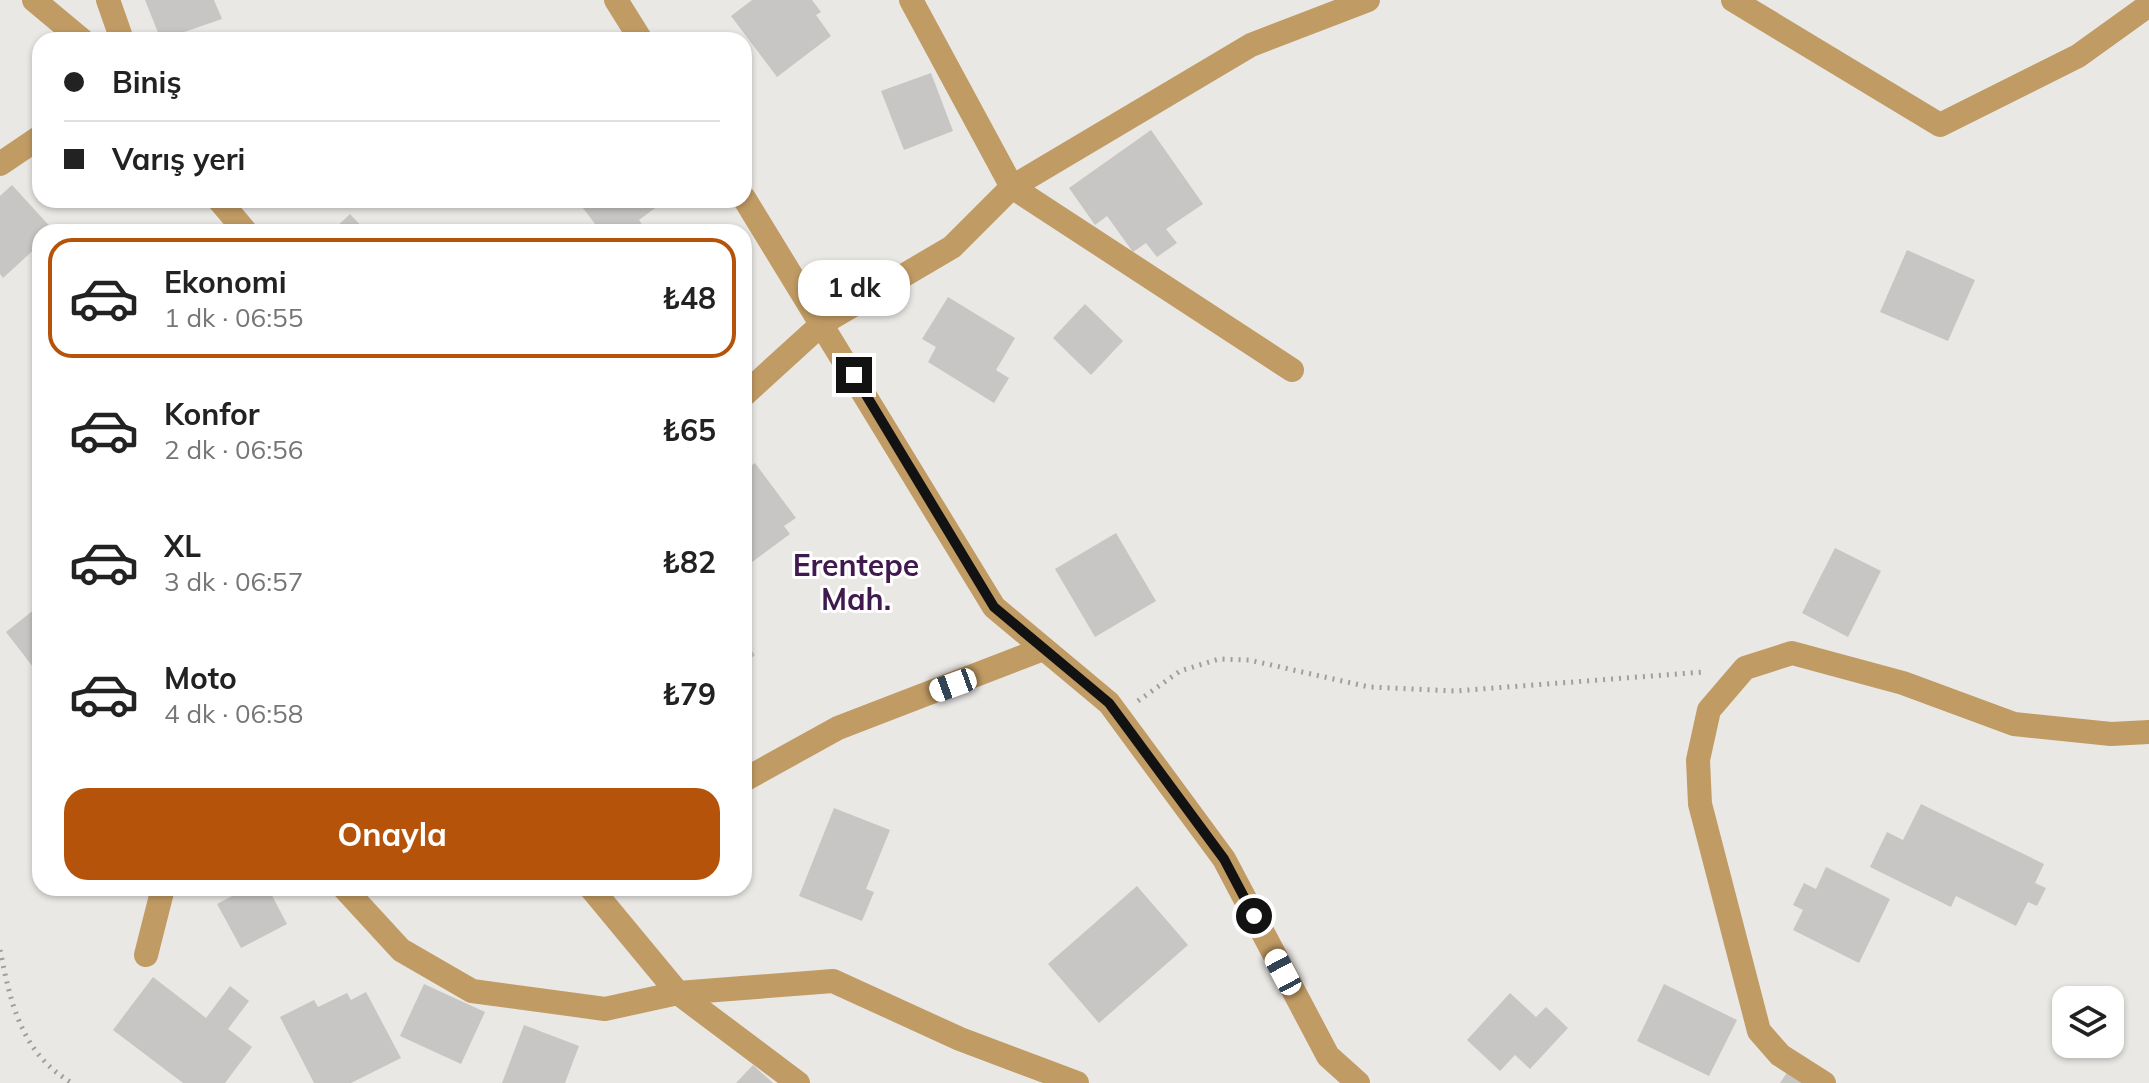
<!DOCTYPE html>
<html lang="tr">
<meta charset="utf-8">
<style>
:root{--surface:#fff;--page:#f6f6f6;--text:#222;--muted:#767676;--line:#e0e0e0;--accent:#b45309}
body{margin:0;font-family:Mulish,sans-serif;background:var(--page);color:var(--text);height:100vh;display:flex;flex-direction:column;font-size:30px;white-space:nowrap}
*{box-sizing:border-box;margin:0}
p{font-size:26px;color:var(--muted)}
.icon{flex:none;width:44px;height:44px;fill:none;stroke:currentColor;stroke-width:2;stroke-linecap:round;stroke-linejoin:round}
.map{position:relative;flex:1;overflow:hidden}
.drawer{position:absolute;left:32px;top:224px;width:720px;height:672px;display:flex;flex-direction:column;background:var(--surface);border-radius:24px;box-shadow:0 2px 6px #0004}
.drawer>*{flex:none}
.guide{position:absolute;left:32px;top:32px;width:720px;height:176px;border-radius:24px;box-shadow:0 2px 6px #0004;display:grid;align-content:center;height:176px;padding:0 32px;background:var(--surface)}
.controls{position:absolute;left:2052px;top:986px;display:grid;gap:16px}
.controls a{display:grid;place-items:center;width:72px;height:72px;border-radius:16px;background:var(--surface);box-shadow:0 2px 6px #0004;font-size:40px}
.end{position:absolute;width:36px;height:36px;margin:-18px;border:10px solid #131212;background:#fff;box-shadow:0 0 0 4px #fff}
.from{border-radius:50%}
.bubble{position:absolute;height:56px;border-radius:24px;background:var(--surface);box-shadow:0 2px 6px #0004;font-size:26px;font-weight:700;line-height:56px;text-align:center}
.car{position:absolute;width:24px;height:48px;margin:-24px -12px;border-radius:10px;box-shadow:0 0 6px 2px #0007;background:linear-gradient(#fff 24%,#345 0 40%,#fff 0 76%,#345 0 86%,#fff 0)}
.guide b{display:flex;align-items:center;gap:28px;height:76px;font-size:30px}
.guide b+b{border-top:2px solid var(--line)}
.guide i{width:20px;height:20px;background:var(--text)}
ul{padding:14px 0 0;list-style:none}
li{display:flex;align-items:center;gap:24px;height:120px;margin:0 16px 12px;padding:0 16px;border:4px solid transparent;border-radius:24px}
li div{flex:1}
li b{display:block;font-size:30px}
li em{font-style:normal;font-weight:700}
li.on{border-color:var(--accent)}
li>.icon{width:72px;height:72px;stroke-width:1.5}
.button{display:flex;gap:16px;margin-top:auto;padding:16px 32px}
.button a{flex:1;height:92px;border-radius:24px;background:var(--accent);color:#fff;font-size:32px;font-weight:700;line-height:92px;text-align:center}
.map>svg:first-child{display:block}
.building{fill:#c8c6c4}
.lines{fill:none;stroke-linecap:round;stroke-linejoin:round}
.path{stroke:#a19f9d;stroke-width:5;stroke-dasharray:2 6;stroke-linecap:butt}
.minor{stroke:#c09b64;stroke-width:24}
.route{stroke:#131212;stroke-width:10}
.labels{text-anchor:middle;stroke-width:6;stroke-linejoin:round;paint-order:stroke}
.district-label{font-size:30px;font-weight:bold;fill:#40194e;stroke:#fff}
</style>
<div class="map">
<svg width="2149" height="1083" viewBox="0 0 2149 1083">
<rect width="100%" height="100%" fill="#eae8e5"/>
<!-- building -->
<g class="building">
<path d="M145,0H214L222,19L161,40Z"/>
<path d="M752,0H812L821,12L816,15L831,36L777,77L731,16Z"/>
<path d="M931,73L953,131L904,150L881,91Z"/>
<path d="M1151,130L1203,204L1166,229L1177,243L1157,257L1146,243L1133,252L1107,216L1095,225L1069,188Z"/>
<path d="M12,185L55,232H40V244L3,278L0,274V196Z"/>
<path d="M577,200H661L663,202L639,220L647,232H601Z"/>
<path d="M350,214L367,232H331Z"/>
<path d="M1907,250L1975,280L1948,341L1880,312Z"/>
<path d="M948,297L1015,338L996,370L1009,378L994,403L928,362L936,347L922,339Z"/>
<path d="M1085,304L1123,341L1091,375L1053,338Z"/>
<path d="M755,463L796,518L784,526L790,534L744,568V471Z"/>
<path d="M1116,533L1156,601L1095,637L1055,569Z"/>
<path d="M1835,548L1881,571L1848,637L1802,613Z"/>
<path d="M40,605V676L6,632Z"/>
<path d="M744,641L755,655L744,664Z"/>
<path d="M1921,804L2044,864L2035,883L2046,888L2037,906L2028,902L2016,926L1956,896L1951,907L1870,867L1887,832L1903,840Z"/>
<path d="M834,808L890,830L866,889L874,892L862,921L799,896Z"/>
<path d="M1826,867L1890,899L1859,963L1793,930L1803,910L1793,905L1804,883L1816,889Z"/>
<path d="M1137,886L1188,945L1099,1023L1048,964Z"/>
<path d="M247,888H268L287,924L241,948L217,904Z"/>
<path d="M153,977L206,1018L230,986L249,1001L228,1029L252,1047L225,1083H183L113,1030Z"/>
<path d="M424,984L485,1012L461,1064L400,1036Z"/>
<path d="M1664,984L1737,1020L1709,1076L1637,1041Z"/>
<path d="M366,992L401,1058L351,1083H314L280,1017L314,1000L318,1007L347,993L351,1000Z"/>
<path d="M1510,993L1536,1017L1546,1007L1568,1028L1530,1069L1515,1055L1500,1071L1467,1040Z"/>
<path d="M524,1025L579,1046L565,1083H502Z"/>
<path d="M753,1065L773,1083H736Z"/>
<path d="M1790,1068L1814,1083H1780Z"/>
</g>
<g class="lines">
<!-- path -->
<g class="path">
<path d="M1138,701L1180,671L1219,659L1249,660L1369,687L1455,691L1704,672"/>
<path d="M0,950C11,1004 21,1053 72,1083"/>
</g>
<!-- minor -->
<g class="minor">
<path d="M34,0L82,40"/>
<path d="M108,0L122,40"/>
<path d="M616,0L641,40"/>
<path d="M911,0L1012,187L1292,370"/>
<path d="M1733,0L1940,125L2078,56L2149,5"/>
<path d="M0,164L40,137"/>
<path d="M744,198L994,607L1109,703L1224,859L1328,1056L1358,1083"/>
<path d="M219,200L246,232"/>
<path d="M744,395L823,323L952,247L1012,187L1251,45L1368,0"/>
<path d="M744,780L838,728L1043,649"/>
<path d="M344,888L401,950L472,991L605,1009L678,993L833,981L960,1039L1077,1083"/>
<path d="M591,888L678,993L798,1083"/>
<path d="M146,955L163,888"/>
<path d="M1824,1083L1780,1055L1759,1031L1700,804L1698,760L1709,710L1745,668L1792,653L1903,683L2014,724L2111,734L2149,732"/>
</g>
</g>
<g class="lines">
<!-- route -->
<path class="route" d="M854,375L994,607L1109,703L1224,859L1254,916"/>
</g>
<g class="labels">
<!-- district labels -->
<g class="district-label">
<text x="856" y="576">Erentepe<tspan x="856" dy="34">Mah.</tspan></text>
</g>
</g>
</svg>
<div class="controls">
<a><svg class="icon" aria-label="layers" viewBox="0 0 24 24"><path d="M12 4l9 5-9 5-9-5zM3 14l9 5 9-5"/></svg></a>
</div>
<i class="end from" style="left:1254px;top:916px"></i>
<i class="end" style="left:854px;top:375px"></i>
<div class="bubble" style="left:798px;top:260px;width:112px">1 dk</div>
<i class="car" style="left:953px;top:685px;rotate:250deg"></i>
<i class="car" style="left:1283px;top:972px;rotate:332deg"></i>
<div class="guide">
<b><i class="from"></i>Biniş</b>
<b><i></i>Varış yeri</b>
</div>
<section class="drawer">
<ul>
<li class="on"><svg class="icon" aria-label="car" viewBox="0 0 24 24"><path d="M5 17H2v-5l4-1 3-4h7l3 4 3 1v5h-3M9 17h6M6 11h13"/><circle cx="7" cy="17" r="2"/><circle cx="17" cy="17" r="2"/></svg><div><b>Ekonomi</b><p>1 dk · 06:55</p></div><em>₺48</em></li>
<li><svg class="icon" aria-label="car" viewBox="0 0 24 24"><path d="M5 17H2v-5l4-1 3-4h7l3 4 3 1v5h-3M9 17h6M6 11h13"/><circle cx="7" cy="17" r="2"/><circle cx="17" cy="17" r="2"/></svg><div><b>Konfor</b><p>2 dk · 06:56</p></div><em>₺65</em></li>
<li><svg class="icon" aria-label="car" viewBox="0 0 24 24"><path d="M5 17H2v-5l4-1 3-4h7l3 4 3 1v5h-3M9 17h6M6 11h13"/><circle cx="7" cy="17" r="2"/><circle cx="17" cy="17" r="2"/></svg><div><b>XL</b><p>3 dk · 06:57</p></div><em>₺82</em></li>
<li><svg class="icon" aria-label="car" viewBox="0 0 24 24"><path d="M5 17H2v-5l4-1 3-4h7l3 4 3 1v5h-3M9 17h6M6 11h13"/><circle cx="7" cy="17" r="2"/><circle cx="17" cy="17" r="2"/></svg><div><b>Moto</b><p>4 dk · 06:58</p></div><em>₺79</em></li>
</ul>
<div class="button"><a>Onayla</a></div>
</section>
</div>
